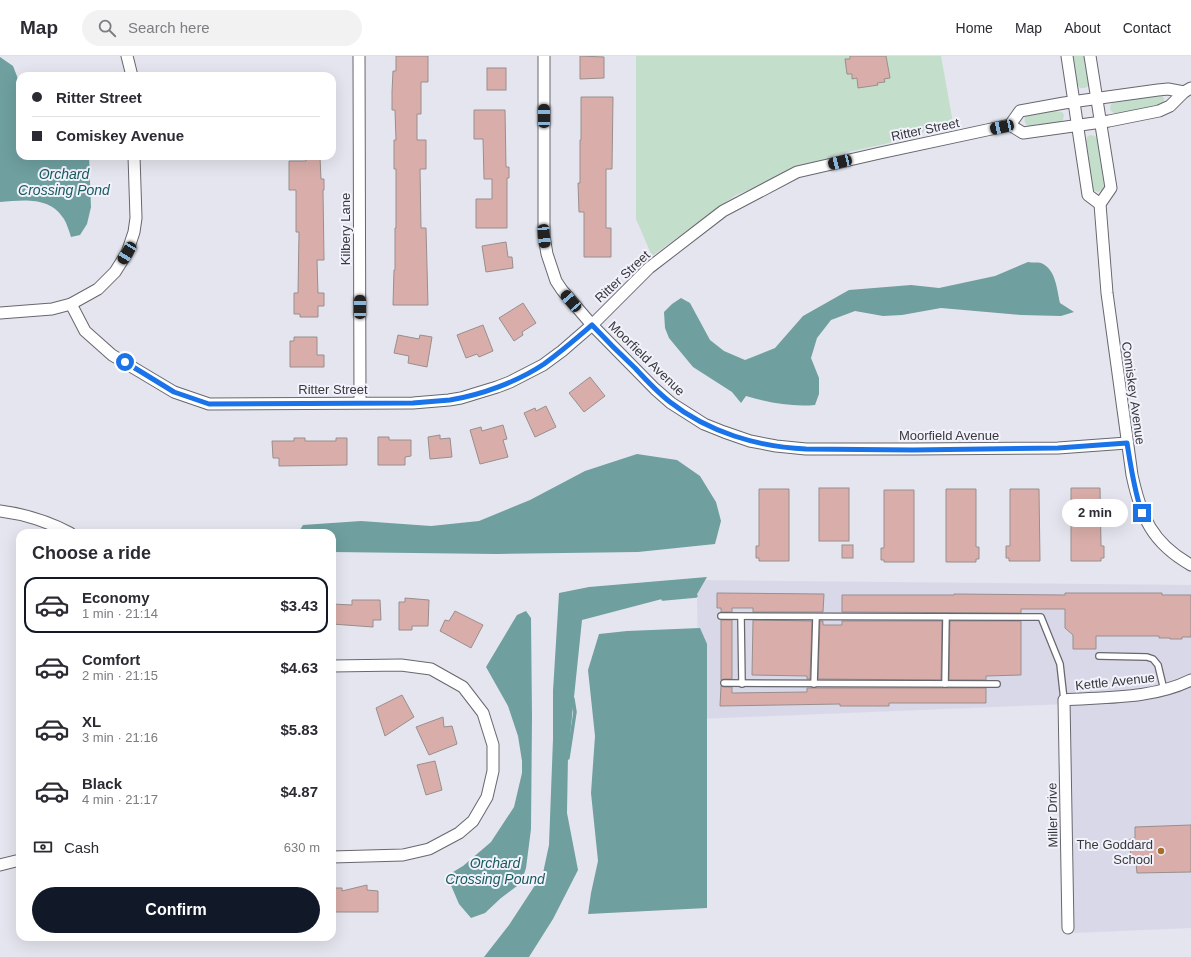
<!DOCTYPE html>
<meta charset="utf-8">
<style>
:root{--surface:#fff;--page:#f2f2f3;--text:#2b2b33;--muted:#7c7c81;--line:#e1e1e2;--accent:#111827}
body{margin:0;font-family:Helvetica,sans-serif;background:var(--page);color:var(--text);height:100vh;display:flex;flex-direction:column;font-size:15px;white-space:nowrap}
*{box-sizing:border-box;margin:0}
p{font-size:13px;color:var(--muted)}
.icon{flex:none;width:22px;height:22px;fill:none;stroke:currentColor;stroke-width:2;stroke-linecap:round;stroke-linejoin:round}
.map{position:relative;flex:1;overflow:hidden}
.sheet{position:absolute;left:16px;top:473px;width:320px;height:412px;display:flex;flex-direction:column;background:var(--surface);border-radius:12px;box-shadow:0 4px 16px #0002}
.sheet>*{flex:none}
.top-card{position:absolute;left:16px;top:16px;width:320px;height:88px;border-radius:12px;box-shadow:0 4px 16px #0002;display:grid;align-content:center;height:88px;padding:0 16px;background:var(--surface)}
.end{position:absolute;width:18px;height:18px;margin:-9px;border:5px solid #1a73e8;background:#fff;box-shadow:0 0 0 2px #fff}
.from{border-radius:50%}
.bubble{position:absolute;height:28px;border-radius:14px;background:var(--surface);box-shadow:0 4px 16px #0002;font-size:13px;font-weight:700;line-height:28px;text-align:center}
.car{position:absolute;width:12px;height:24px;margin:-12px -6px;border-radius:5px;box-shadow:0 0 3px 1px #0007;background:linear-gradient(#222 24%,#8ab4d8 0 40%,#222 0 76%,#8ab4d8 0 86%,#222 0)}
.top-card b{display:flex;align-items:center;gap:14px;height:38px;font-size:15px}
.top-card b+b{border-top:1px solid var(--line)}
.top-card i{width:10px;height:10px;background:var(--text)}
ul{padding:0;list-style:none}
li{display:flex;align-items:center;gap:12px;height:56px;margin:0 8px 6px;padding:0 8px;border:2px solid transparent;border-radius:12px}
li div{flex:1}
li b{display:block;font-size:15px}
li em{font-style:normal;font-weight:700}
li.on{border-color:var(--accent)}
li>.icon{width:36px;height:36px;stroke-width:1.5}
h2{padding:0 16px;font-size:18px;line-height:48px}
.pay{display:flex;align-items:center;gap:10px;height:44px;padding:0 16px;font-size:15px}
.pay p{margin-inline-start:auto}
.cta{display:flex;gap:8px;margin-top:auto;padding:8px 16px}
.cta a{flex:1;height:46px;border-radius:24px;background:var(--accent);color:#fff;font-size:16px;font-weight:700;line-height:46px;text-align:center}
header{display:flex;align-items:center;gap:24px;box-sizing:border-box;height:56px;padding:0 20px;background:var(--surface);border-bottom:1px solid var(--line)}
header strong{font-size:19px}
nav{display:flex;gap:22px;margin-inline-start:auto;font-size:14px}
.search{width:280px;height:36px;background:var(--page);display:flex;align-items:center;gap:10px;box-sizing:border-box;padding:0 14px;border-radius:22px;color:var(--muted);font-size:15px}
.map>svg:first-child{display:block}
.built{fill:#d8d8e8}
.green{fill:#c3deca}
.water{fill:#6f9f9f}
.lines{fill:none;stroke-linecap:round;stroke-linejoin:round}
.stream{stroke:#6f9f9f;stroke-width:3.5}
.building{fill:#d9aeaa;stroke:#998e8d}
.lane-casing{stroke:#67676f;stroke-width:8}
.street-casing{stroke:#67676f;stroke-width:13}
.lane{stroke:#fff;stroke-width:5.5}
.street{stroke:#fff;stroke-width:11}
.route{stroke:#1a73e8;stroke-width:5}
.poi-dot{fill:#a66e2a;stroke:#f2f2fc;stroke-width:1.5}
.labels{text-anchor:middle;stroke-width:4;stroke-linejoin:round;paint-order:stroke}
.street-label{font-size:13px;fill:#39393c;stroke:#f2f2fc}
.poi-label{font-size:13px;fill:#39393c;stroke:#f2f2fc;text-anchor:end}
.water-label{font-size:14px;font-style:italic;fill:#185b5c;stroke:#f2f2fc}
</style>
<header>
<strong>Map</strong>
<div class="search"><svg class="icon" aria-label="search" viewBox="0 0 24 24"><circle cx="10" cy="10" r="6"/><path d="M15 15l6 6"/></svg>Search here</div>
<nav><a>Home</a><a>Map</a><a>About</a><a>Contact</a></nav>
</header>
<div class="map">
<svg width="1191" height="901" viewBox="0 0 1191 901">
<rect width="100%" height="100%" fill="#e5e5ef"/>
<!-- built -->
<path class="built" d="M697,524L1191,529V872L1072,877L1068,648L698,663Z"/>
<!-- green -->
<g class="green">
<path d="M636,0H941L953,67L885,88L838,98L736,139L652,200L636,163Z"/>
<path d="M1073,0H1084L1088,26V30L1085,32H1080L1077,28Z"/>
<path d="M1153,40H1162L1164,42V45L1161,48L1117,58L1112,56L1110,53L1111,48L1113,47Z"/>
<path d="M1055,55L1062,56L1064,59L1063,64L1060,66L1030,70C1025,69 1024,66 1025,61L1028,60Z"/>
<path d="M1090,79L1095,80L1097,83L1104,130L1102,134L1098,136L1093,134L1086,86L1087,81Z"/>
</g>
<!-- water -->
<g class="water">
<path d="M0,1L13,10L20,28V100H89L91,151L87,168L80,179L71,181C69,175 67,168 64,163C50,140 23,144 0,146Z"/>
<path d="M1028,206C1032,207 1038,206 1041,207C1056,213 1057,234 1060,247L1074,256L1061,260L1021,259L941,252L902,259L883,260L855,255L831,264L817,282L811,302L819,322V338L815,349C792,351 769,347 746,340L741,347L732,336L693,311L669,282L665,272L664,256L672,248L681,242L690,247L710,284L724,295L745,304L775,292L803,260L849,234L911,229L939,232L995,220Z"/>
<path d="M637,398L677,404L700,420L716,446L721,465L715,488L638,496L497,498L332,496V477H298L303,469L361,465L431,470L479,465L530,444L585,415Z"/>
<path d="M707,521L696,540L662,543L582,564L568,699L567,757L578,814L553,863L529,901H484L509,869L543,817L549,789L553,683V635L559,537L589,531Z"/>
<path d="M526,555L531,562L532,662L531,773L526,812L521,827L501,842L485,857L471,862L459,848L450,827L453,816L463,810L491,786L514,751L522,717V705L518,680L508,650L486,611L517,559Z"/>
<path d="M700,572L707,588V852L588,858L591,837L598,805L591,737L595,680L588,614L599,578L627,575Z"/>
</g>
<g class="lines">
<!-- stream -->
<g class="stream">
<path d="M663,543L696,540"/>
<path d="M568,702L575,656L573,643"/>
</g>
</g>
<!-- building -->
<g class="building">
<path d="M396,0H428V26H421V58H417V84H426V113H420L421,172H426L428,249H393L394,214H395V172H396V113H394V84H396L395,54H392V36L393,15H396Z"/>
<path d="M580,0L604,1V22L580,23Z"/>
<path d="M850,0H886L890,22L884,23L885,26L877,27L878,29L858,32L857,22L852,23V18H847L845,3H850Z"/>
<rect x="487" y="12" width="19" height="22"/>
<path d="M581,41H613L612,113H606V172H611V201H584V156H579L578,127H580V84H581Z"/>
<path d="M474,54H505L506,111H509V122H507V172H476V143H492V123H484L483,83H474Z"/>
<path d="M305,101H320L321,123H324V134H323L324,204H317L318,237H324V250H318V261H300V258H294V237H298L299,176H296V134H289V105H306Z"/>
<path d="M506,186L508,201H512L513,212L486,216L482,190Z"/>
<path d="M523,247L536,267L522,276L523,279L514,285L499,262Z"/>
<path d="M483,269L493,295L479,301L477,298L466,302L457,279Z"/>
<path d="M398,279L419,283L420,279L432,281L427,311L408,307L409,300L394,297Z"/>
<path d="M294,281H317V299H324V311H290V285H294Z"/>
<path d="M590,321L605,340L584,356L569,337Z"/>
<path d="M546,350L556,371L535,381L524,357L535,352L536,355Z"/>
<path d="M503,369L507,383L503,384L508,401L480,408L470,374L481,371L482,375Z"/>
<path d="M440,379V383L450,382L452,401L430,403L428,381Z"/>
<path d="M378,381H389V384H411V400L405,401V409H378Z"/>
<path d="M294,382H305V385H336V382H347V409L279,410V402H273L272,385H294Z"/>
<rect x="819" y="432" width="30" height="53"/>
<path d="M1071,432H1100L1101,490H1104V502H1101V505H1071Z"/>
<path d="M759,433H789V505H759V502H756V490H759Z"/>
<path d="M946,433H976V491H979V503H976V506H946Z"/>
<path d="M1010,433H1039L1040,505H1009V502H1006V490H1010Z"/>
<path d="M884,434H914V506H884V504H881V492H884Z"/>
<rect x="842" y="489" width="11" height="13"/>
<path d="M717,537L824,538L823,556H753V552H732V556H721V552H717Z"/>
<path d="M1065,537H1162V539H1191V581H1182V583H1170V582H1159V580H1096V593H1073V579L1065,572V553H1021V557L842,556V539H954V538L1065,539Z"/>
<path d="M405,542L429,544L428,570H412V574H399V546H405Z"/>
<path d="M352,544H380L381,564H373V571L332,568V548L352,549Z"/>
<path d="M455,555L483,569L471,592L440,575L445,564L449,565Z"/>
<path d="M721,564H732V623H724L721,624Z"/>
<path d="M753,564L812,565L810,623H807V620L752,619Z"/>
<path d="M820,565H823V569H842V565H942L941,624L818,623Z"/>
<path d="M950,565H1021V619L986,620V624H949Z"/>
<path d="M721,630L724,631H732V637L807,636V632H986V647H889V650H840V648L720,650Z"/>
<path d="M402,639L414,661L385,680L376,652Z"/>
<path d="M443,661L444,671L452,670L457,688L429,699L416,671Z"/>
<path d="M435,705L442,734L426,739L417,709Z"/>
<path d="M1191,769V816L1137,817L1136,807H1131L1130,783L1135,782V771Z"/>
<path d="M367,829V834L378,835V856H332V832H342V835Z"/>
</g>
<g class="lines">
<!-- lane casing -->
<g class="lane-casing">
<g id="lane">
<path d="M721,560L1041,561L1060,608L1064,644"/>
<path d="M741,561L742,628"/>
<path d="M1099,600L1147,601L1153,603L1158,609L1164,634"/>
<path d="M724,627L997,628"/>
<path d="M814,628L816,561"/>
<path d="M945,628L946,561"/>
</g>
</g>
<!-- street casing -->
<g class="street-casing">
<g id="street">
<path d="M127,0L132,20"/>
<path d="M359,0L360,346"/>
<path d="M544,0V180L547,198L556,225L562,234L592,269L655,333L671,347L704,368L724,376L750,385L776,390L806,393H913L1058,392L1127,387"/>
<path d="M1067,0L1088,139L1100,148"/>
<path d="M1090,0L1111,132L1100,148L1107,237L1132,419C1141,461 1152,487 1191,509"/>
<path d="M1010,69L1020,55L1064,47L1158,34L1168,33L1184,36"/>
<path d="M71,248L85,275L112,299L174,336L209,348L413,347L449,344L461,342L497,331L510,326L543,309L562,295L592,269L649,212L723,155L797,116L880,97L1010,69L1023,77L1109,65L1159,55L1170,50L1184,36L1191,32"/>
<path d="M0,257L52,253L71,248L98,233L115,216L127,197L134,176L136,162L134,100"/>
<path d="M0,455C24,458 49,466 70,477"/>
<path d="M332,610L401,609L431,613L463,631L483,657L493,689V715L487,741L473,765L459,777L429,793L403,799L332,801"/>
<path d="M0,809L20,804"/>
<path d="M1068,872L1064,644C1106,641 1153,643 1191,624"/>
</g>
</g>
<!-- lane -->
<use href="#lane" class="lane"/>
<!-- street -->
<use href="#street" class="street"/>
</g>
<g class="lines">
<!-- route -->
<path class="route" d="M125,306L174,336L209,348L413,347C425,346 437,345 450,344C481,339 517,326 544,308C561,296 577,282 592,269C606,284 620,298 635,312C646,324 657,336 670,346C708,376 758,391 806,393L913,394L1058,392L1127,387C1131,411 1134,434 1142,457"/>
</g>
<!-- markers -->
<circle class="poi-dot" cx="1161" cy="795" r="4"/>
<g class="labels">
<!-- street labels -->
<g class="street-label">
<text transform="translate(925 73) rotate(-12)" y="5">Ritter Street</text>
<text transform="translate(345 173) rotate(-90)" y="5">Kilbery Lane</text>
<text transform="translate(622 220) rotate(-43)" y="5">Ritter Street</text>
<text transform="translate(647 302) rotate(44)" y="5">Moorfield Avenue</text>
<text x="333" y="338">Ritter Street</text>
<text transform="translate(1134 337) rotate(82)" y="5">Comiskey Avenue</text>
<text x="949" y="384">Moorfield Avenue</text>
<text transform="translate(1115 625) rotate(-6)" y="5">Kettle Avenue</text>
<text transform="translate(1052 759) rotate(-91)" y="5">Miller Drive</text>
</g>
<!-- poi labels -->
<g class="poi-label">
<text x="1153" y="793">The Goddard<tspan x="1153" dy="15">School</tspan></text>
</g>
<!-- water labels -->
<g class="water-label">
<text x="64" y="123">Orchard<tspan x="64" dy="16">Crossing Pond</tspan></text>
<text x="495" y="812">Orchard<tspan x="495" dy="16">Crossing Pound</tspan></text>
</g>
</g>
</svg>
<i class="end from" style="left:125px;top:306px"></i>
<i class="end" style="left:1142px;top:457px"></i>
<div class="bubble" style="left:1062px;top:443px;width:66px">2 min</div>
<i class="car" style="left:544px;top:60px;rotate:0deg"></i>
<i class="car" style="left:1002px;top:71px;rotate:258deg"></i>
<i class="car" style="left:840px;top:106px;rotate:257deg"></i>
<i class="car" style="left:544px;top:180px;rotate:175deg"></i>
<i class="car" style="left:127px;top:197px;rotate:211deg"></i>
<i class="car" style="left:571px;top:245px;rotate:319deg"></i>
<i class="car" style="left:360px;top:251px;rotate:0deg"></i>
<div class="top-card">
<b><i class="from"></i>Ritter Street</b>
<b><i></i>Comiskey Avenue</b>
</div>
<section class="sheet">
<h2>Choose a ride</h2>
<ul>
<li class="on"><svg class="icon" aria-label="car" viewBox="0 0 24 24"><path d="M5 17H2v-5l4-1 3-4h7l3 4 3 1v5h-3M9 17h6M6 11h13"/><circle cx="7" cy="17" r="2"/><circle cx="17" cy="17" r="2"/></svg><div><b>Economy</b><p>1 min · 21:14</p></div><em>$3.43</em></li>
<li><svg class="icon" aria-label="car" viewBox="0 0 24 24"><path d="M5 17H2v-5l4-1 3-4h7l3 4 3 1v5h-3M9 17h6M6 11h13"/><circle cx="7" cy="17" r="2"/><circle cx="17" cy="17" r="2"/></svg><div><b>Comfort</b><p>2 min · 21:15</p></div><em>$4.63</em></li>
<li><svg class="icon" aria-label="car" viewBox="0 0 24 24"><path d="M5 17H2v-5l4-1 3-4h7l3 4 3 1v5h-3M9 17h6M6 11h13"/><circle cx="7" cy="17" r="2"/><circle cx="17" cy="17" r="2"/></svg><div><b>XL</b><p>3 min · 21:16</p></div><em>$5.83</em></li>
<li><svg class="icon" aria-label="car" viewBox="0 0 24 24"><path d="M5 17H2v-5l4-1 3-4h7l3 4 3 1v5h-3M9 17h6M6 11h13"/><circle cx="7" cy="17" r="2"/><circle cx="17" cy="17" r="2"/></svg><div><b>Black</b><p>4 min · 21:17</p></div><em>$4.87</em></li>
</ul>
<div class="pay"><svg class="icon" aria-label="cash" viewBox="0 0 24 24"><path d="M3 7h18v10H3z"/><circle cx="12" cy="12" r="2"/></svg>Cash<p>630 m</p></div>
<div class="cta"><a>Confirm</a></div>
</section>
</div>
